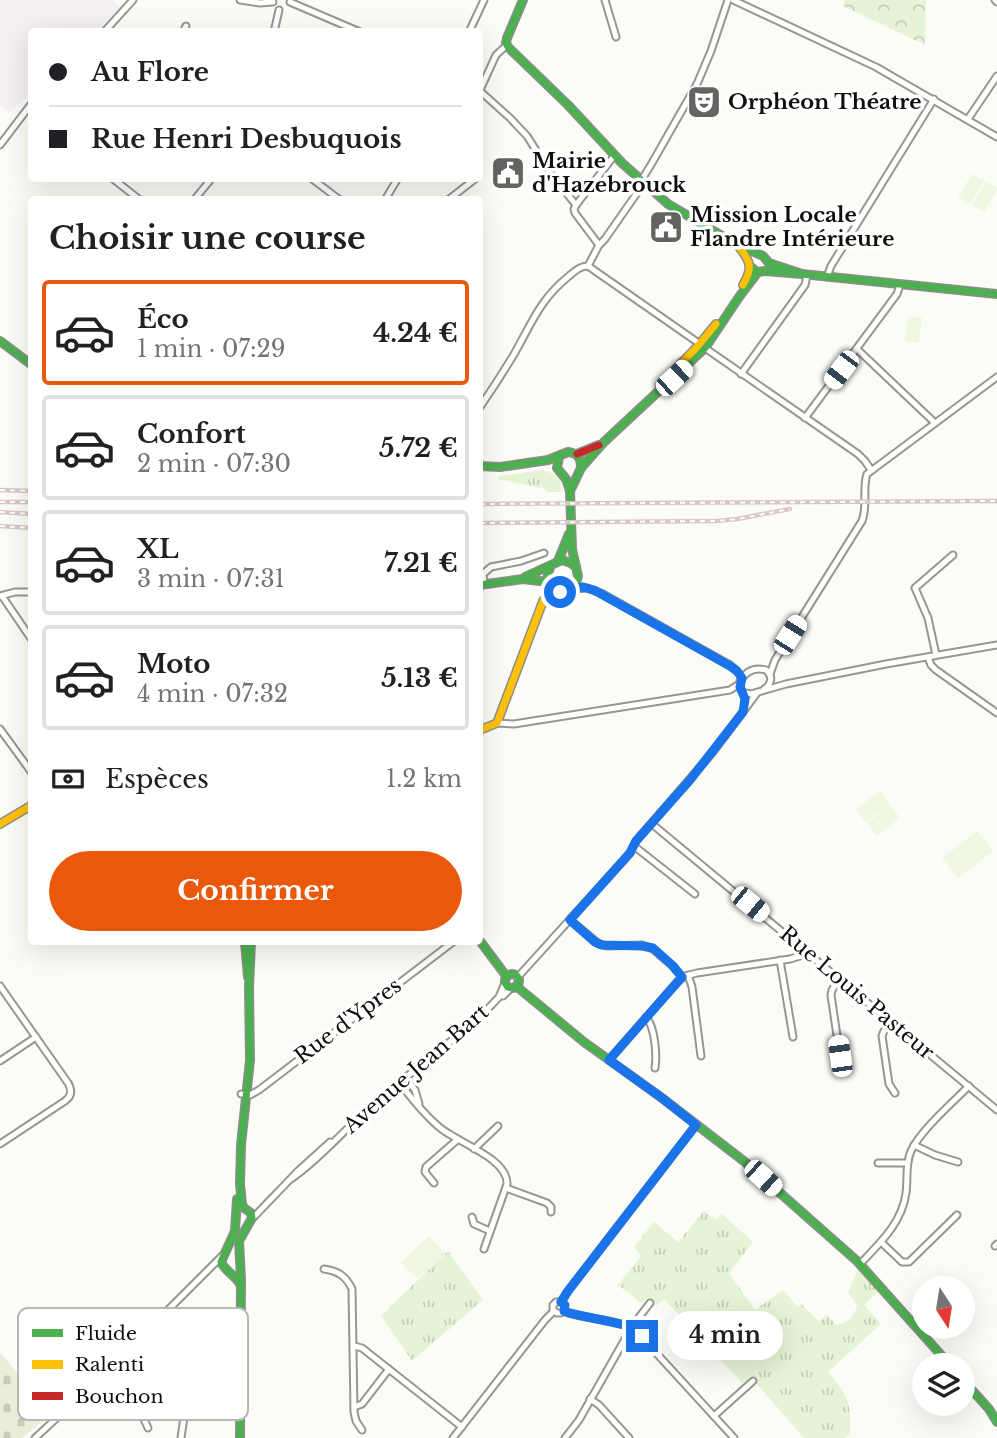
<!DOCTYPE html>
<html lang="fr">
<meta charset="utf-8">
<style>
:root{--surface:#fff;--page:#f6f6f6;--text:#202124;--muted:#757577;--line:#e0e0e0;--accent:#ea580c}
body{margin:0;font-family:"Libre Baskerville",serif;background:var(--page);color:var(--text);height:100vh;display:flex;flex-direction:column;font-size:26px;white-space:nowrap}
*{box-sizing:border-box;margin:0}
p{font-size:23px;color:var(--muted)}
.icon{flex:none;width:38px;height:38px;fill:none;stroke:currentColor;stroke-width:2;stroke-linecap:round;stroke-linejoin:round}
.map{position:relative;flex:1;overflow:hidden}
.sheet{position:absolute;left:28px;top:196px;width:455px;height:749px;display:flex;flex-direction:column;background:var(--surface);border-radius:7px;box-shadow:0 7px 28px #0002}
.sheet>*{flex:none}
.hud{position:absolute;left:28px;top:28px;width:455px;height:154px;border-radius:7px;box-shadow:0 7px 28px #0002;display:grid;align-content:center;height:154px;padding:0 21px;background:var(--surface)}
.needle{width:46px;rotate:168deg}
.buttons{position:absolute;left:912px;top:1276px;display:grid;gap:14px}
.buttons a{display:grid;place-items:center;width:63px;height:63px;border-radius:50%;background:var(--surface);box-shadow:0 7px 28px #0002;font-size:35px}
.end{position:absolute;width:32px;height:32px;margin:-16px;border:9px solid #1a73e8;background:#fff;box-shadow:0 0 0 4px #fff}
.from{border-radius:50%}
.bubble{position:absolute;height:49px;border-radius:24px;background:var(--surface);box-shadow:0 7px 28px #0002;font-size:23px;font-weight:800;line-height:49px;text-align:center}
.car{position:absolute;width:21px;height:42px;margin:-21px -10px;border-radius:9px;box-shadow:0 0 5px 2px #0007;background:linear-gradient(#fff 24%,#345 0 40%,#fff 0 76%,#345 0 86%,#fff 0)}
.hud b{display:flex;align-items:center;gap:24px;height:66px;font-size:26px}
.hud b+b{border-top:2px solid var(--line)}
.hud i{width:18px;height:18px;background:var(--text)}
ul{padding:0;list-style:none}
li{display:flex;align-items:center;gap:21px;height:105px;margin:0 14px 10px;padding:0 7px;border:4px solid var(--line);border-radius:7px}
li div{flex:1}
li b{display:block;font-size:26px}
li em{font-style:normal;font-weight:800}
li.selected{border-color:var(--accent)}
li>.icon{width:63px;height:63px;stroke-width:1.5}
h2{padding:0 21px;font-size:32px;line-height:84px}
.pay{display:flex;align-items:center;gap:18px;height:77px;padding:0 21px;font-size:26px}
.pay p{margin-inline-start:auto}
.action{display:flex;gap:14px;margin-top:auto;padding:14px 21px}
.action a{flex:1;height:80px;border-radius:42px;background:var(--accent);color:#fff;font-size:28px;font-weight:800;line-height:80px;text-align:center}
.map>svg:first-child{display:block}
.industrial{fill:#f4eff3}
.grass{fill:url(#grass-tufts)}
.cemetery{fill:url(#cemetery-stones)}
.park{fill:url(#park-crowns)}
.pitch{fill:#eff7e0}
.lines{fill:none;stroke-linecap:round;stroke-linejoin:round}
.street-casing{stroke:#969694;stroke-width:9}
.fast-casing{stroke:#8d8d8b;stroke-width:10}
.slow-casing{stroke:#8d8d8b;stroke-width:10}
.jam-casing{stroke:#8d8d8b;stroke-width:10}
.street{stroke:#fffffe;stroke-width:5}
.fast{stroke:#4caf50;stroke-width:7}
.slow{stroke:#ffc107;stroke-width:7}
.jam{stroke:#c62828;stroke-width:7}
.rail-casing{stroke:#dac6c5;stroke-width:4.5}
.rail{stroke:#fff;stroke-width:2;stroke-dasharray:5;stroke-linecap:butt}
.route{stroke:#1a73e8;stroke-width:9}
.labels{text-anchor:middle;stroke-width:7;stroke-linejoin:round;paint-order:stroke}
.poi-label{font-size:21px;font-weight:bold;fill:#101010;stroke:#fff;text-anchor:start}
.street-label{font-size:21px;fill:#101010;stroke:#fff}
.key{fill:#fff;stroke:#b7b7b7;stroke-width:2}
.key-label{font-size:19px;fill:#101010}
</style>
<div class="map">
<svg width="997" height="1438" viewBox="0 0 997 1438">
<defs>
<pattern id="grass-tufts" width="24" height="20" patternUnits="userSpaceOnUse" patternTransform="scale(1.75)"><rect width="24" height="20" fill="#e5f3d6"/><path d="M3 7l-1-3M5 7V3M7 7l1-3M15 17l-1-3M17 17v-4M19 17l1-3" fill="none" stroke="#c3cfb7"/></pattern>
<pattern id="cemetery-stones" width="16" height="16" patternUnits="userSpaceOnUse" patternTransform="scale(1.75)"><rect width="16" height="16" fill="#e8eeda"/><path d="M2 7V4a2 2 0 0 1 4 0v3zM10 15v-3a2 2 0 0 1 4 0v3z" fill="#c6cbba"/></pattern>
<pattern id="park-crowns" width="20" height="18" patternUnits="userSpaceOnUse" patternTransform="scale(1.75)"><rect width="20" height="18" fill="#e5f3d6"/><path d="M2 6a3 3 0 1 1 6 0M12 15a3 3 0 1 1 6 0" fill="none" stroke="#c3cfb7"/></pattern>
</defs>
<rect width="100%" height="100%" fill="#fcfcf7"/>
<!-- industrial -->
<path class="industrial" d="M0,0H115L114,2L120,7L97,31L32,32L31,94L10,112L0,105Z"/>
<!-- grass -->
<g class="grass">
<path d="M541,470C553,472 565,479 561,492H547L545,489L497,479L500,476Z"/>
<path d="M704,1211L716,1220L722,1214L753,1242L729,1273L755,1310L783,1290L798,1307L801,1304L819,1321L827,1314L836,1325C847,1323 855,1316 857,1305L848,1292L858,1269L879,1291L864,1305L881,1324L828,1372C849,1397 851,1402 850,1434L845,1438H804L751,1377L743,1384L664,1299L656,1306L647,1299L642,1303L618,1285L641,1256L634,1247L654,1222L678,1242Z"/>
<path d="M448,1251L483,1300L412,1361L381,1316Z"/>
</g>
<!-- cemetery -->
<path class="cemetery" d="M0,1352L51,1415L22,1438H0Z"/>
<!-- park -->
<path class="park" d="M845,0H926L925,45L843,6Z"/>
<!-- pitch -->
<g class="pitch">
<path d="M972,174L984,181L970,204L958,197Z"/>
<path d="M986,181L997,188V190L984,212L972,205Z"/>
<path d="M908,316L922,318L919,343L905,341Z"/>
<path d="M880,791L890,804L866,822L856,809Z"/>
<path d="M890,805L900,818L877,836L867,823Z"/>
<path d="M977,831L993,851L958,878L942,858Z"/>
<path d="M429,1236L445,1253L418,1279L401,1263Z"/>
</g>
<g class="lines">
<!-- street casing -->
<g class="street-casing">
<g id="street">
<path d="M240,0L260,3L273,2"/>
<path d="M605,0L616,37"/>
<path d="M733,0L876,67L997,137"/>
<path d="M995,0L997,2"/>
<path d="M290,2L360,32"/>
<path d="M104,32L133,0"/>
<path d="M183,32L186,26"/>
<path d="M274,32L279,10"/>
<path d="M469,32L484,0"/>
<path d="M480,90L496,55L507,45"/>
<path d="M480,91L510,118L527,136L551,174L576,205"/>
<path d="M968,119L997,76"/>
<path d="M0,145L32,103"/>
<path d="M112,178L140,200"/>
<path d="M311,178L340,200"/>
<path d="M641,181L652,163L697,84L711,51L728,0"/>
<path d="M194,200L212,178"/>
<path d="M385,200L398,178"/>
<path d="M448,200L475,179"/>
<path d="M576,205L614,156"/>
<path d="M576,205L574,209L575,213L599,245"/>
<path d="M588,266L700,344"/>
<path d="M827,277L831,266L934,99"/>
<path d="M705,348L858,454L865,461L871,470"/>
<path d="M857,349L935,423"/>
<path d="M741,374L805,285L807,275"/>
<path d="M480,407C491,391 502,374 513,356C531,325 539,300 569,276C575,271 580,266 588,266L599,245L605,239L644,183"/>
<path d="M805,418L897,294L900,285"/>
<path d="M484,584L483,574L491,567L521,561L544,553"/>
<path d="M574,589L587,588L603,594L730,665L737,671L742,678"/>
<path d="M0,596L15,592H32"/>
<path d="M2,596L32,640"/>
<path d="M936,655L928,618L915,588L953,555"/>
<path d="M928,657L931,665L936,670L997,713"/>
<path d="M770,674L775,660L862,521C868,506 862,489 867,474L997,377"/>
<path d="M763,690C771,685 774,677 766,670C755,667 746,671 740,681L741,690L745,693L751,694L786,684L886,664L997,645"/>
<path d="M497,723L514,724L730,690L739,684"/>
<path d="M0,729L32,773"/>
<path d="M652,824L997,1110"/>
<path d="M634,846L695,894"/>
<path d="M570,920L599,944L608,946L642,945L653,949L674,967L682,977"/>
<path d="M780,960L793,1037"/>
<path d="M688,975L692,987L701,1056"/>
<path d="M517,978L630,853L636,841L713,752L757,693"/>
<path d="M840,978L832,990L831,995L840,1056L842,1062L846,1066"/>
<path d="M0,986L68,1083C72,1090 72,1096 65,1101L0,1144"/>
<path d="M503,996L511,988"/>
<path d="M646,1017C655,1027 657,1055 655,1068"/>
<path d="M891,1021L884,1031L882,1036L889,1084L895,1093"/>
<path d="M609,1060L678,981L685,976L697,973L790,959L800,956L806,950"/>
<path d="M0,1061L36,1037"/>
<path d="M405,1077L415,1090L419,1104"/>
<path d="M399,1082C411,1098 424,1114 439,1127C456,1142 508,1158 507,1184L484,1249"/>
<path d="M241,1094L250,1095L259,1090L453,942"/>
<path d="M914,1145L935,1155L958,1162"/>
<path d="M474,1149L498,1126"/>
<path d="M878,1163H907"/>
<path d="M291,1179C319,1160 341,1133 367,1110C405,1076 447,1046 484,1013L499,997L505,983"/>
<path d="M434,1183L425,1172L426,1167L457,1140"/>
<path d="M506,1188L547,1203L551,1207V1212"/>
<path d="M472,1217L474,1224L490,1231"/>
<path d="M250,1221L299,1170L330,1142"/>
<path d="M881,1242L902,1262H909L957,1215"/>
<path d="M995,1246L997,1244"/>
<path d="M860,1264C880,1243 902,1223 906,1193C908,1179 905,1164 911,1151C920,1131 953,1102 969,1086"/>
<path d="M324,1269C338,1271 346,1276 352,1289L354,1412L356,1421L362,1430"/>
<path d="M561,1302H556L553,1305V1310L557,1313H561L564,1311C587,1321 615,1317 636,1331L734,1438"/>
<path d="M561,1302L568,1291L696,1125"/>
<path d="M143,1335L150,1344L183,1410L184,1417L181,1438"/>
<path d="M354,1346L362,1348L462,1427"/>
<path d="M590,1399L599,1405L629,1438"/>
<path d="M354,1407L362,1404L389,1369"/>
<path d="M184,1416C192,1415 199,1412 206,1409C235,1398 228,1388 221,1363"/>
<path d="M714,1416L753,1381"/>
<path d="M148,1428L132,1393C137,1382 150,1372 161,1365"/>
<path d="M35,1438L98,1380L223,1255"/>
<path d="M453,1438L545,1320L554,1311"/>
<path d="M565,1438L579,1420L633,1325L650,1303"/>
</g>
</g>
<!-- fast casing -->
<g class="fast-casing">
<g id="fast">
<path d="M523,0L507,38L506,43L508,47L568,105L622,163L668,204L734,243L763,256L769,263L802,274"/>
<path d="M751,267L757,272L765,271L802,274L997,294"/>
<path d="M0,341L32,365"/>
<path d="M480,466L500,467L548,460L568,452C578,453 581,458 581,468"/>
<path d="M570,491L581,468L604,442L705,348L739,297L758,272"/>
<path d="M558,561L569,534"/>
<path d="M550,567L547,579L553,589L566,591L575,586L578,576L572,549L570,491L566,479L557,468L559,457"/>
<path d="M525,577L562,560L571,563L576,567"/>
<path d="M480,585L523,579L548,582"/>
<path d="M480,941L507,977"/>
<path d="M245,942L248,977"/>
<circle cx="512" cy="981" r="7"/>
<path d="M516,986L584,1042L662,1098L745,1162L857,1261L950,1365"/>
<path d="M237,1199L235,1231L221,1262C225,1271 235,1275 240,1284"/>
<path d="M962,1379L989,1409L997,1422"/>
<path d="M240,1438L241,1279L239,1241L252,1218L251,1213L244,1208L242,1204L240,1184L241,1145L250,1060L249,988L251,942"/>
</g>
</g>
<!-- slow casing -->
<g class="slow-casing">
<g id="slow">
<path d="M739,247C751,262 753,268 743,285"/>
<path d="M660,385L697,347L716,324"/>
<path d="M480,730L497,723L543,601L547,594L553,589"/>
<path d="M0,824L32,805"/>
</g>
</g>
<!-- jam casing -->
<g class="jam-casing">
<path id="jam" d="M577,454L599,445"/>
</g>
<!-- street -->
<use href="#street" class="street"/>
<!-- fast -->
<use href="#fast" class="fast"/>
<!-- slow -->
<use href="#slow" class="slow"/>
<!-- jam -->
<use href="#jam" class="jam"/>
<!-- rail casing -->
<g class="rail-casing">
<g id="rail">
<path d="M0,490L32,491"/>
<path d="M0,502H32"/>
<path d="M480,504L997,501"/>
<path d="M0,512L32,514"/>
<path d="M480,523L716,521L737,519L790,509"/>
<path d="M0,526L32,528"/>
</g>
</g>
<!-- rail -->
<use href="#rail" class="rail"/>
</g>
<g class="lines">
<!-- route -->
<path class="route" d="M560,592L583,587L594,590L730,666L737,671L742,678L740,687L745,699L743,712L690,780L636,841L630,853L570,920L595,942L602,945L642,946L653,948L672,965L682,977L609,1060L662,1098L696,1125L568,1291L561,1302L565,1305L564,1311L569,1313L625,1325L642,1336"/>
</g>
<!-- icons -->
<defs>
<g id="theatre-square" transform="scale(1.75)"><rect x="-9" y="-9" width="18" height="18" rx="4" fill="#636361" stroke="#fff"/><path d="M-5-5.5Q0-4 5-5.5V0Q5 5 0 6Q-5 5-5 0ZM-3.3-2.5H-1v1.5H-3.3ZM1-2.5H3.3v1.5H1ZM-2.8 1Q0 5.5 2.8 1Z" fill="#fff"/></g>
<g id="civic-square" transform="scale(1.75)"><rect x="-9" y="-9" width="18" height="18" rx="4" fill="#636361" stroke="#fff"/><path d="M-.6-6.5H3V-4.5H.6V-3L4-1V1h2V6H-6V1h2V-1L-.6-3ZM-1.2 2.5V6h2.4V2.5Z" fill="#fff"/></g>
</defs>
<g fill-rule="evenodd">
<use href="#theatre-square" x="704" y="102"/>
<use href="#civic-square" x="508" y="173"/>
<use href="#civic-square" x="666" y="227"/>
</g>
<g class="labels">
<!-- poi labels -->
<g class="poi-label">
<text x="728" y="109">Orphéon Théatre</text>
<text x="532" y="168">Mairie<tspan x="532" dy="24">d'Hazebrouck</tspan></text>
<text x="690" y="222">Mission Locale<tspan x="690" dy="24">Flandre Intérieure</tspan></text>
</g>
<!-- street labels -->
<g class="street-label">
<text transform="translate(857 993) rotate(40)" y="7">Rue Louis Pasteur</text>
<text transform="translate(348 1021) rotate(-37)" y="7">Rue d'Ypres</text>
<text transform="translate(416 1069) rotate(-41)" y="7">Avenue Jean Bart</text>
</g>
</g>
<!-- legend -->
<rect x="18" y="1308" width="230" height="112" rx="10" class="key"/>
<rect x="32" y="1329" width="31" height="8" fill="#4caf50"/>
<rect x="32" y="1360" width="31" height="9" fill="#ffc107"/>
<rect x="32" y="1392" width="31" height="8" fill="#c62828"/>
<g class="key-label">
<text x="75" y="1340">Fluide</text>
<text x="75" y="1371">Ralenti</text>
<text x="75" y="1403">Bouchon</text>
</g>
</svg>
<div class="buttons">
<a><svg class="needle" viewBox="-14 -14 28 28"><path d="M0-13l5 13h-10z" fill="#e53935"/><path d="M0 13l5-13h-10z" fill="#757577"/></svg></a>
<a><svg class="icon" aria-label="layers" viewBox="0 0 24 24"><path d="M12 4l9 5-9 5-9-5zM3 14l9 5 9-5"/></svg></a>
</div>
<i class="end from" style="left:560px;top:592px"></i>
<i class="end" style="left:642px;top:1336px"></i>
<div class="bubble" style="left:667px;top:1311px;width:116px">4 min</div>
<i class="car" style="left:841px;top:370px;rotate:217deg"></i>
<i class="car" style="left:674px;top:378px;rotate:47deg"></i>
<i class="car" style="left:790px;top:635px;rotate:32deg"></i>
<i class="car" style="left:750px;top:904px;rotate:129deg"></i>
<i class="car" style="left:840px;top:1056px;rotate:352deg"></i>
<i class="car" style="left:763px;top:1178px;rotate:132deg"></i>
<div class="hud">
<b><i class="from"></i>Au Flore</b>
<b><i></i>Rue Henri Desbuquois</b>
</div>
<section class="sheet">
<h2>Choisir une course</h2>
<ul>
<li class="selected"><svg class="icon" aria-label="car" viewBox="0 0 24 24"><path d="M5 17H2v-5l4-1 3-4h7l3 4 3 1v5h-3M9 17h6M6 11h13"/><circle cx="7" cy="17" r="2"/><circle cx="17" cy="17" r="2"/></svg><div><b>Éco</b><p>1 min · 07:29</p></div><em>4.24 €</em></li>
<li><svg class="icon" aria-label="car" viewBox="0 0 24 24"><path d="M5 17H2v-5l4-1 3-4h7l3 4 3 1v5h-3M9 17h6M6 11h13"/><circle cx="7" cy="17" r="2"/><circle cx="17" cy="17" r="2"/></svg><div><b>Confort</b><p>2 min · 07:30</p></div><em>5.72 €</em></li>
<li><svg class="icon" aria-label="car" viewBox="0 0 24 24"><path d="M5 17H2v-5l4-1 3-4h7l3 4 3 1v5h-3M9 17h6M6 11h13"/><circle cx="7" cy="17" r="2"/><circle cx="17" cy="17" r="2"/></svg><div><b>XL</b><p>3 min · 07:31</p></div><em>7.21 €</em></li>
<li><svg class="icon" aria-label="car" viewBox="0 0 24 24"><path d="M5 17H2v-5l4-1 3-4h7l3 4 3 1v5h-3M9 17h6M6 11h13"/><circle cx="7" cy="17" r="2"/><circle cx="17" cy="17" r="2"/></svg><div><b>Moto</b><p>4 min · 07:32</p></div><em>5.13 €</em></li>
</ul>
<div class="pay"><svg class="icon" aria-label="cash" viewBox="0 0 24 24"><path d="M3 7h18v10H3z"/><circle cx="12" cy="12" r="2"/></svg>Espèces<p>1.2 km</p></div>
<div class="action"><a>Confirmer</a></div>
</section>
</div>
